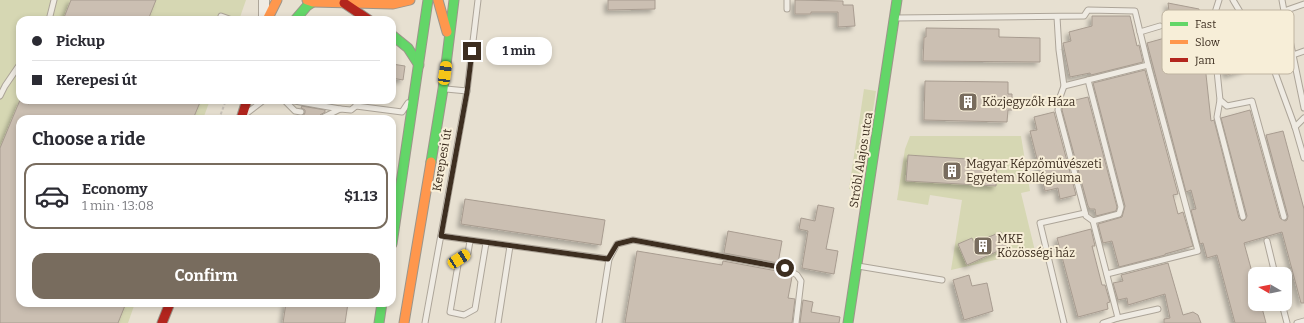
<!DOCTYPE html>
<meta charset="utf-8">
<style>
:root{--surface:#fff;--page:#f7f7f7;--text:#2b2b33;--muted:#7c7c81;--line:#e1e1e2;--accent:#786c5e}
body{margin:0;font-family:Bitter,serif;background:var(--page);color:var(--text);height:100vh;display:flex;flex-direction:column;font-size:15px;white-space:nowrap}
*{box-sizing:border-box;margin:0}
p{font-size:13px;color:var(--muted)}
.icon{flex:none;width:22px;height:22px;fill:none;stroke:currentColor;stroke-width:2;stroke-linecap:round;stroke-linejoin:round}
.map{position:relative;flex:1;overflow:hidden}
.drawer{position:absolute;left:16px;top:115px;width:380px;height:192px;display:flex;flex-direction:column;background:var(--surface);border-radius:12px;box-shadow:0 2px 6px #0003}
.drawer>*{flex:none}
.hud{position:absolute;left:16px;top:16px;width:380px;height:88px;border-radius:12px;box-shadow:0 2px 6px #0003;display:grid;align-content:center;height:88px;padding:0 16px;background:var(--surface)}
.needle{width:26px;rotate:279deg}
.fabs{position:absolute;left:1248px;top:267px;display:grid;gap:8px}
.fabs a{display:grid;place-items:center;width:44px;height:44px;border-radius:8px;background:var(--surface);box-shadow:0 2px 6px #0003;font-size:20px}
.end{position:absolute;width:18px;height:18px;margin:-9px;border:5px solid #3d2e20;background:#fff;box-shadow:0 0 0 2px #fff}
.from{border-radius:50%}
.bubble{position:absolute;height:28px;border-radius:12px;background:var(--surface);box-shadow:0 2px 6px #0003;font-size:13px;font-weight:700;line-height:28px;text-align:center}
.car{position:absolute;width:12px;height:24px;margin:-12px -6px;border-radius:5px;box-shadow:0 0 3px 1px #0007;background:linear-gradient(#f5c518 24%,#345 0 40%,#f5c518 0 76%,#345 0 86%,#f5c518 0)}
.hud b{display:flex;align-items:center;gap:14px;height:38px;font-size:15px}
.hud b+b{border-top:1px solid var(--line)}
.hud i{width:10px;height:10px;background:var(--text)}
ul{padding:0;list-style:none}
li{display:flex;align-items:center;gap:12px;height:66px;margin:0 8px 6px;padding:0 8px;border:2px solid var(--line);border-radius:12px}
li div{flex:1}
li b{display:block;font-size:15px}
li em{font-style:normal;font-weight:700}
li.selected{border-color:var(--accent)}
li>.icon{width:36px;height:36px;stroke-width:1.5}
h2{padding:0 16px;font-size:18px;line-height:48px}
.cta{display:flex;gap:8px;margin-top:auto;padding:8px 16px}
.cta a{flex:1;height:46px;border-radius:12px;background:var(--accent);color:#fff;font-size:16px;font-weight:700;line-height:46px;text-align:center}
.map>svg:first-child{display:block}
.green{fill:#d6d7b3}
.building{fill:#cbbfb2;stroke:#a89c90;filter:url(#shadow)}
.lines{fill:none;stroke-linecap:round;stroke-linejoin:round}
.lane-casing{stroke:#ada599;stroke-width:7}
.street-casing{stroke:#ada599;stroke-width:12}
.fast-casing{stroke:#9c958a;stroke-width:11}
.slow-casing{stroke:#9c958a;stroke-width:11}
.jam-casing{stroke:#9c958a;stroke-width:11}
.path{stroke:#c8c2b9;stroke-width:2;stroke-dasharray:3 2;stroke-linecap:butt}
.lane{stroke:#efebe3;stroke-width:5}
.street{stroke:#efebe3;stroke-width:10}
.fast{stroke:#63d668;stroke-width:9}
.slow{stroke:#ff974d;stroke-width:9}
.jam{stroke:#b3261e;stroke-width:9}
.route{stroke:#3d2e20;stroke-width:5}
.labels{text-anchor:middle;stroke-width:4;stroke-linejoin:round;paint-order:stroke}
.poi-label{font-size:12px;fill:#3d2e20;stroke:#f7eed8;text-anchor:start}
.street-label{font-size:12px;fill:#3d2e20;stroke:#f7eed8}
.key{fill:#f7eed8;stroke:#bfb4a1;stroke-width:1}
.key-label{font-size:11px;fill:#3d2e20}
</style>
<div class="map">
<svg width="1304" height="323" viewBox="0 0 1304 323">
<defs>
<filter id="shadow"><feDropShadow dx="-3.5" dy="3.5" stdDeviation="2" flood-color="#0004"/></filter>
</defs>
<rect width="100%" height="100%" fill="#e7e0d1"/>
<!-- green -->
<g class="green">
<path d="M0,0H246L239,20H20V100H210L203,119H20V303H135L128,323H0Z"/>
<path d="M864,89L876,91L868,142L866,145L867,147L861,191L849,189Z"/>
<path d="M910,136H1021L1030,191L1021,193L1035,251L951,270L962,200L930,195L928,205L897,200L905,149Z"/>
</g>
<!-- building -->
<g class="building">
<path d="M71,0H156L148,20H63Z"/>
<path d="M608,0H655V9L608,10Z"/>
<path d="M795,0L843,1V5H853L855,26L838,27V12H811V14H795Z"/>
<path d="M1168,3L1199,9L1203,50L1211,48L1212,64L1205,65L1211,121L1214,120L1239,218L1242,221L1245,220L1247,216L1221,118L1250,110L1280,218L1285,221L1287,220L1288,216L1266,135L1283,131L1304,209V303H1301L1282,232L1244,243L1255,283V306L1261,304L1266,323H1235L1217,255L1207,258L1203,243L1200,244L1191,210L1196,209L1191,190L1186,192L1147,43L1172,36Z"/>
<path d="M1092,16H1130L1137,46L1139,45L1143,62L1091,75L1090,73L1070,77L1063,43L1071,41L1069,32L1092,26Z"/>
<path d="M926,28L999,29V37L1040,38V62L923,61L924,37H926Z"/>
<path d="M1241,39L1247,61L1244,62L1246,69L1227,75L1223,62L1220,63L1218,46Z"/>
<path d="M392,64L405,66L403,80L392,78Z"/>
<path d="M1145,70L1178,194L1173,195L1178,214L1183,212L1193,246L1165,254V255L1119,267L1112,241L1103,243L1098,224L1122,217L1125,206L1093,83Z"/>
<path d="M925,81L1008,82V94H1012V110H1008L1007,122L924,120Z"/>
<path d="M1088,97L1117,207L1116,211L1096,216L1095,209H1090L1088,206L1062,110L1063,103Z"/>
<path d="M20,100L29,104L31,100H201L193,119H20V303H126L118,323H0V148Z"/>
<path d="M302,106L325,110V112L320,115L321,119L300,118V116H303L305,113V110L301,108Z"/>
<path d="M1054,112L1076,195L1060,199L1058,188L1045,191L1030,131L1037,130L1034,117Z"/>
<path d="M908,155L997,161L996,186L906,181Z"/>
<path d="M465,199L605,220L601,245L461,224Z"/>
<path d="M818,205L834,208L826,249L838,251L834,274L802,268L808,231L799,229L801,218L815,221Z"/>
<path d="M1091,229L1095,246H1092L1102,285H1105L1110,302L1107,303L1108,309L1078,317L1057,238Z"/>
<path d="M728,231L782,241L778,263L724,253Z"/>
<path d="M1001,232L1007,247L967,265L958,244L972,238L974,243Z"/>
<path d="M637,251L722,265L723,261L777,271L776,274L791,276L792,277L788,298L795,299L792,323H625Z"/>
<path d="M1168,263L1183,315L1193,312L1198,315L1201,323H1164V319L1170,318L1165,294L1128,305L1127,298L1118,300L1113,283L1123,281L1121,275Z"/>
<path d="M969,275L972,286L987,283L993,311L964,320L953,280Z"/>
<path d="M803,300L813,302L811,312L840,317L839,323H800Z"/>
<path d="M286,303H348L345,323H283Z"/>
</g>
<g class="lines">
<!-- lane casing -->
<g class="lane-casing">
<g id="lane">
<path d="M1219,0L1212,22L1220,100L1227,106L1252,101L1284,217"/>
<path d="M1233,0L1273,67L1295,127L1304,158"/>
<path d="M1282,0L1284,11"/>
<path d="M1304,4L1284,11L1293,55L1304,51"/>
<path d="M787,9V0"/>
<path d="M221,16L232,20"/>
<path d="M1057,17L1059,50L1064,86L1060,97L1058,110L1086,216L1093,221L1118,318L1158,309"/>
<path d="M895,18L1084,16L1088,10L1135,11L1148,65L1064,86"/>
<path d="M49,20L54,0"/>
<path d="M1140,32L1160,26"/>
<path d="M1293,55L1304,108"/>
<path d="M1088,80L1121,207L1119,214L1093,221"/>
<path d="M446,89L467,91"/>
<path d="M0,96L5,86L20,64"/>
<path d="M284,100L295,111L301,112"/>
<path d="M289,100L340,109"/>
<path d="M1220,100L1217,117L1243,217"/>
<path d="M356,106L402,112L408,103"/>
<path d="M247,113L264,100"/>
<path d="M324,117L340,109L351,110L356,106V100"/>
<path d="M1295,127L1304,118"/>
<path d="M441,236L609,259"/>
<path d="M470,241L468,253L459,259L450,312L464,315L475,309L486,243"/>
<path d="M1267,241L1275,274"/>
<path d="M858,266L942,280"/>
<path d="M1107,274L1198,251L1148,65"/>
<path d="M1282,304L1287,323"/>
<path d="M425,323L467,91L478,0"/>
<path d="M498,323L510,246"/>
<path d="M599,323L609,259L617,244L633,240L785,268L797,275L801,281L796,323"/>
<path d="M1064,323L1040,223L1085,213"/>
<path d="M1103,323L1118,318"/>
<path d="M1297,323L1304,321"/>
</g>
</g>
<!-- street casing -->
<g class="street-casing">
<path id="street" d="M264,20V0"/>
</g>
<!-- fast casing -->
<g class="fast-casing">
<g id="fast">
<path d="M295,20L307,6L313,2"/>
<path d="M392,35L408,48L419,65"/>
<path d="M431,162L443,89L454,0"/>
<path d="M392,244L428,0"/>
<path d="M379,323L382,303"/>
<path d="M848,323L897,0"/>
</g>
</g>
<!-- slow casing -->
<g class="slow-casing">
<g id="slow">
<path d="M307,0L313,2L393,4L410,0"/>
<path d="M438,0L447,32"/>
<path d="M267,20L277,0"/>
<path d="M404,323L431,162"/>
</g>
</g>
<!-- jam casing -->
<g class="jam-casing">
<g id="jam">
<path d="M344,3L369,20"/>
<path d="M241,119L247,100"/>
<path d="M162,323L170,303"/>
</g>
</g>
<!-- path -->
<path class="path" d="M219,119L226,100"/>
<!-- lane -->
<use href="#lane" class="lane"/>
<!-- street -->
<use href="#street" class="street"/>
<!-- fast -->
<use href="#fast" class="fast"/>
<!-- slow -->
<use href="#slow" class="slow"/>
<!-- jam -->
<use href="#jam" class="jam"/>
</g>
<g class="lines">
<!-- route -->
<path class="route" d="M472,51L467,92L441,236L608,259L617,244L633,240L785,268"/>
</g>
<!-- icons -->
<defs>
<g id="building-square" transform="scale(1)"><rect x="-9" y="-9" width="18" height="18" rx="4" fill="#786c5e" stroke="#f7eed8"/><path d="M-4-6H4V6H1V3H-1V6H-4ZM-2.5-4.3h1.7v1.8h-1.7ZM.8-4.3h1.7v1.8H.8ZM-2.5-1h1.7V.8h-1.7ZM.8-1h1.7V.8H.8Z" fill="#fff"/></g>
</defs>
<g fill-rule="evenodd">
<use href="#building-square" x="968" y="102"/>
<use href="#building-square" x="952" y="171"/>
<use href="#building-square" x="983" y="246"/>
</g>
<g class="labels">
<!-- poi labels -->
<g class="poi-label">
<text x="982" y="106">Közjegyzők Háza</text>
<text x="966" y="168">Magyar Képzőművészeti<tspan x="966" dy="14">Egyetem Kollégiuma</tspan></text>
<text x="997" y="243">MKE<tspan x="997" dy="14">Közösségi ház</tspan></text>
</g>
<!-- street labels -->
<g class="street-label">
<text transform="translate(442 160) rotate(-80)" y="4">Kerepesi út</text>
<text transform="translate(861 160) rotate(-81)" y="4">Stróbl Alajos utca</text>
</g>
</g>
<!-- legend -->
<rect x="1162" y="10" width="132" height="64" rx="6" class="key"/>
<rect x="1170" y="22" width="18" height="4" fill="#63d668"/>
<rect x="1170" y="40" width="18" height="4" fill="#ff974d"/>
<rect x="1170" y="58" width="18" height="4" fill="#b3261e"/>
<g class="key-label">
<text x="1195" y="28">Fast</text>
<text x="1195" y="46">Slow</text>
<text x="1195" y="64">Jam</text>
</g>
</svg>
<div class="fabs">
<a><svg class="needle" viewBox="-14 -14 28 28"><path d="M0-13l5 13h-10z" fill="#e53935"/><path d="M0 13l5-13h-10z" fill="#7c7c81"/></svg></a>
</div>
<i class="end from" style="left:785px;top:268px"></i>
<i class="end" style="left:472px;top:51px"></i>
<div class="bubble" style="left:486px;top:37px;width:66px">1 min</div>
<i class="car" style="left:445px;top:73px;rotate:8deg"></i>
<i class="car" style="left:459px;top:259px;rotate:57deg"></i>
<div class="hud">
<b><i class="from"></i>Pickup</b>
<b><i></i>Kerepesi út</b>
</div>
<section class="drawer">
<h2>Choose a ride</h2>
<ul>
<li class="selected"><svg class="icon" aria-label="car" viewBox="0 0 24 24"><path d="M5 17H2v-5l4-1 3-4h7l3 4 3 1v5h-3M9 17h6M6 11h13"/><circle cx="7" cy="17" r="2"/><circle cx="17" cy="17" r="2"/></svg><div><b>Economy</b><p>1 min · 13:08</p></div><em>$1.13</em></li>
</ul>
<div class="cta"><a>Confirm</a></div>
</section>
</div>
